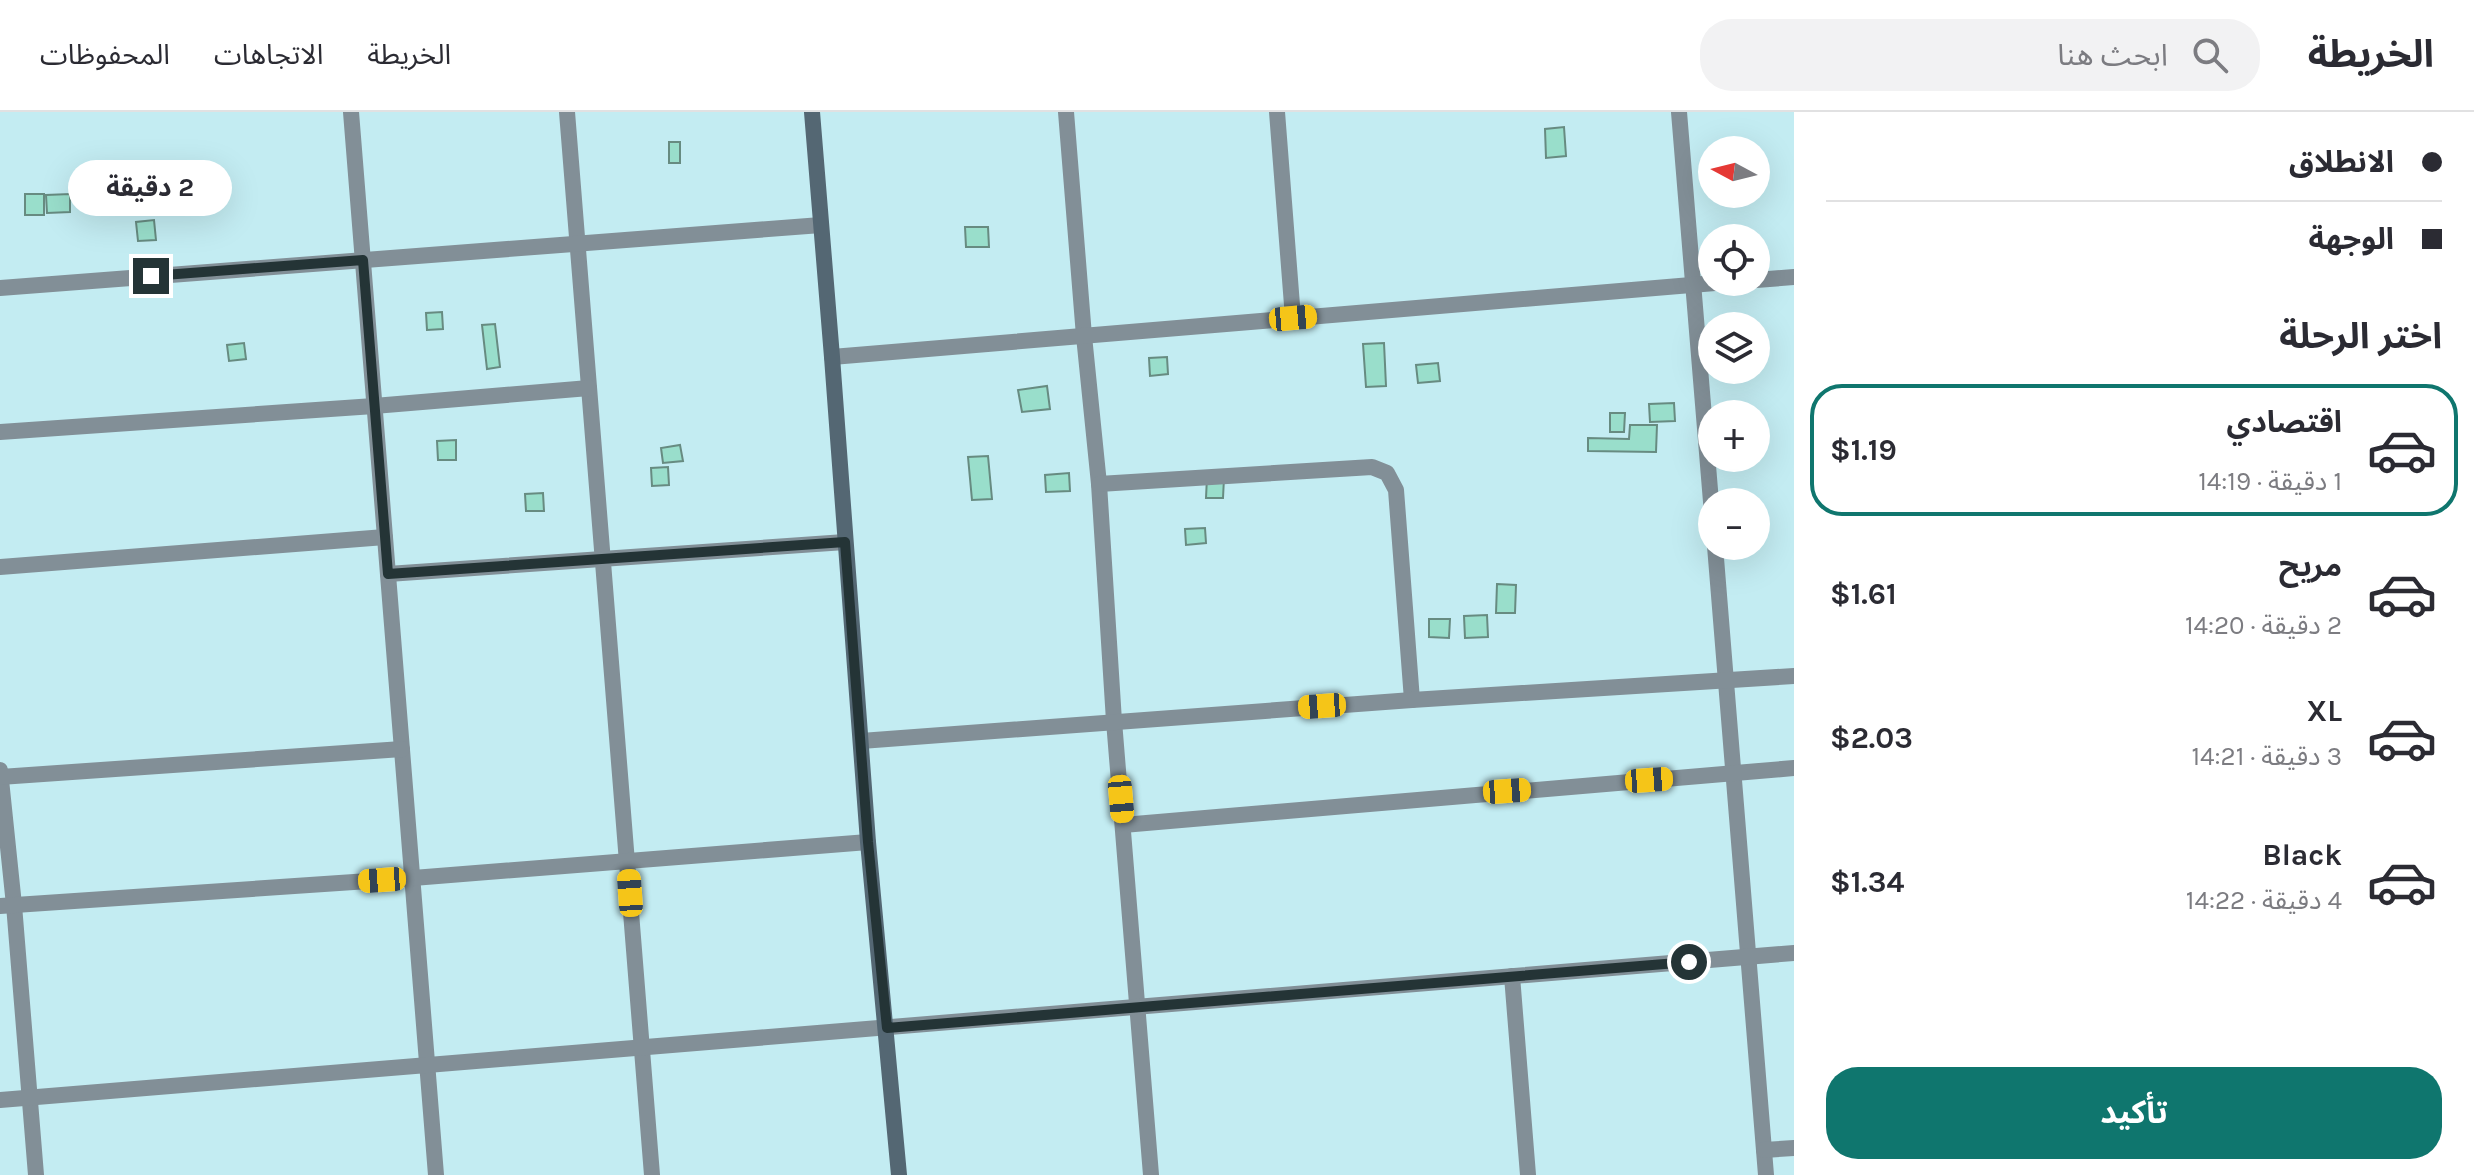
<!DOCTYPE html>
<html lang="ar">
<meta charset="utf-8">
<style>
:root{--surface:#fff;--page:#f2f2f3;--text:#2b2b33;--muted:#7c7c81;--line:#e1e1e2;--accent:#0f766e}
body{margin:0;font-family:Karla,"Noto Sans Arabic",sans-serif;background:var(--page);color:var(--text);direction:rtl;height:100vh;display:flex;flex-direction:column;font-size:30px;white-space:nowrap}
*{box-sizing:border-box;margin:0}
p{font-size:26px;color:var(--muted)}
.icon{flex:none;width:44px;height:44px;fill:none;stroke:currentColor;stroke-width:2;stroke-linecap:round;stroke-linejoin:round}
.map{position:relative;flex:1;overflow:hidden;direction:ltr}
.panel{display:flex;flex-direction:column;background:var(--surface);width:680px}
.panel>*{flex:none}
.hud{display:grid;align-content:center;height:176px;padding:0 32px;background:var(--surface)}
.needle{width:52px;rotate:277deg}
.buttons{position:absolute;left:1698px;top:24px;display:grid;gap:16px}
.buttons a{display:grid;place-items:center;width:72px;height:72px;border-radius:50%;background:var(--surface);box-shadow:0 8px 32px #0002;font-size:40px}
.end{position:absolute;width:36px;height:36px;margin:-18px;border:10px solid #243436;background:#fff;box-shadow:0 0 0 4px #fff}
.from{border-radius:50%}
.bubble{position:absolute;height:56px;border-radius:28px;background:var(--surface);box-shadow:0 8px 32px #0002;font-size:26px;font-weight:700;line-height:56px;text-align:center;direction:rtl}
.car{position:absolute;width:24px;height:48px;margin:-24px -12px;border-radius:10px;box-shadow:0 0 6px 2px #0007;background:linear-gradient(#f5c518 24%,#345 0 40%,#f5c518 0 76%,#345 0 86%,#f5c518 0)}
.hud b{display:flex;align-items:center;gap:28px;height:76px;font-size:30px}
.hud b+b{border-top:2px solid var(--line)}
.hud i{width:20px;height:20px;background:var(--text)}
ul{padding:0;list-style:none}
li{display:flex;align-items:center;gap:24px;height:132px;margin:0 16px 12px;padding:0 16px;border:4px solid transparent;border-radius:32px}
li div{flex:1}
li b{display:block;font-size:30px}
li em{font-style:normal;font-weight:700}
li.current{border-color:var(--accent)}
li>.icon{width:72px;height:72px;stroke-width:1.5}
h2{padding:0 32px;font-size:36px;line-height:96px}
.cta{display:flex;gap:16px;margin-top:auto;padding:16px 32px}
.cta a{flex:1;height:92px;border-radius:32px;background:var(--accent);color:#fff;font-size:32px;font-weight:700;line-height:92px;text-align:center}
header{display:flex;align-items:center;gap:48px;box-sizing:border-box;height:112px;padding:0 40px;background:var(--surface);border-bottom:2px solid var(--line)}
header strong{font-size:38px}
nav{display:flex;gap:44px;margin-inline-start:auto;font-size:28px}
.search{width:560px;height:72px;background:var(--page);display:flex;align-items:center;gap:20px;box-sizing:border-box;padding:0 28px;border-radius:32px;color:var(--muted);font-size:30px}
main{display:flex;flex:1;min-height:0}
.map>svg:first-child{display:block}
.building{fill:#99decb;stroke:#678b81;stroke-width:2}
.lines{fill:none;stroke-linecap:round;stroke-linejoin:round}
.street{stroke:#828f97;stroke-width:16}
.secondary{stroke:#546773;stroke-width:16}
.route{stroke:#243436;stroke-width:10}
</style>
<header>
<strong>الخريطة</strong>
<div class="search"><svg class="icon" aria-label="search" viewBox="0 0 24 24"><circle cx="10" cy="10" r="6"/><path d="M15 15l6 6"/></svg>ابحث هنا</div>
<nav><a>الخريطة</a><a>الاتجاهات</a><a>المحفوظات</a></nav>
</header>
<main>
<section class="panel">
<div class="hud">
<b><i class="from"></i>الانطلاق</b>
<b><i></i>الوجهة</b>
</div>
<h2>اختر الرحلة</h2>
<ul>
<li class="current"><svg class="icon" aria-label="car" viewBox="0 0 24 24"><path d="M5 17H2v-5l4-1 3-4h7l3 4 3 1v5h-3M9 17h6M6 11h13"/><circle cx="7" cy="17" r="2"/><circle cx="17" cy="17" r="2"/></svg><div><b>اقتصادي</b><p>1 دقيقة · 14:19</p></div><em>$1.19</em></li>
<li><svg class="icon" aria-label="car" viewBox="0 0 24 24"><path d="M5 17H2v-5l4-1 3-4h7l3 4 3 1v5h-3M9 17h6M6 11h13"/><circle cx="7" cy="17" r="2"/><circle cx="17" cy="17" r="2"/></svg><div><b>مريح</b><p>2 دقيقة · 14:20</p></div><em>$1.61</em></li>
<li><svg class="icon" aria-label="car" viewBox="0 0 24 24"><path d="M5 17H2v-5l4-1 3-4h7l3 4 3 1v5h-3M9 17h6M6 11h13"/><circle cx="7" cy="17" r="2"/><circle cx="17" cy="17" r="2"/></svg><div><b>XL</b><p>3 دقيقة · 14:21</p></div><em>$2.03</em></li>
<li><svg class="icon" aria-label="car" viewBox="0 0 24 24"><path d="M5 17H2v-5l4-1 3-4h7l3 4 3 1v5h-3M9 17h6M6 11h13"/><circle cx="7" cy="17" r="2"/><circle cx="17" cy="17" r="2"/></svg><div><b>Black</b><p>4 دقيقة · 14:22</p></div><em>$1.34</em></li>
</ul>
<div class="cta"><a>تأكيد</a></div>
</section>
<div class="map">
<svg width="1794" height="1063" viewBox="0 0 1794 1063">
<rect width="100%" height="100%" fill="#c3ecf2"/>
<!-- building -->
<g class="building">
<path d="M1564,15L1566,44L1546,46L1545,17Z"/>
<rect x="669" y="30" width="11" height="21"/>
<rect x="25" y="82" width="19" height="21"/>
<path d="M70,82V100L47,101L46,83Z"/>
<path d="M154,108L156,128L138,129L136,110Z"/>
<path d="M965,115H988L989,135H966Z"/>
<path d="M442,200L443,217L427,218L426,201Z"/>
<path d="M495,212L500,255L487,257L482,213Z"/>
<path d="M244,231L246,247L229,249L227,233Z"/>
<path d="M1384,231L1386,274L1366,275L1363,232Z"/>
<path d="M1167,245L1168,262L1150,264L1149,246Z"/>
<path d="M1438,251L1440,269L1418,271L1416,253Z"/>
<path d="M1047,274L1050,297L1022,300L1018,278Z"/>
<path d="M1674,291L1675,309L1650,310L1649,292Z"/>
<path d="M1610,301H1625L1624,320H1610Z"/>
<path d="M1630,313H1657L1656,340L1588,339V326L1629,327Z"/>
<path d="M456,328V348H438L437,329Z"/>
<path d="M680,333L683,349L663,351L661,336Z"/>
<path d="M988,344L992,387L972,388L968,345Z"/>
<path d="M668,355L669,373L652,374L651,356Z"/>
<path d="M1069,361L1070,379L1046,380L1045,363Z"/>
<path d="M1207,365L1224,366L1223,386H1206Z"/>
<path d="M543,381L544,399H526L525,382Z"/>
<path d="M1205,416L1206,431L1186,433L1185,417Z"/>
<path d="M1497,472L1516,473L1515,501H1496Z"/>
<path d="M1487,503L1488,525L1465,526L1464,504Z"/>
<path d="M1429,507H1450L1449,526L1429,525Z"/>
</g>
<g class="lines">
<!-- street -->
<g class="street">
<path d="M351,0L436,1063"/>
<path d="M567,0L652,1063"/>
<path d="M1066,0L1084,224L1099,372L1114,609L1151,1063"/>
<path d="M1277,0L1293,206"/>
<path d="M1679,0L1712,402"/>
<path d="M1756,168L1794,165"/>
<path d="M0,176L821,113"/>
<path d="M832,245L1727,170"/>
<path d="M0,320L374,294L589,276"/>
<path d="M1099,372L1372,355L1387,361L1396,378L1412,588"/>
<path d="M1715,434L1766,1063"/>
<path d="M0,455L385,425"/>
<path d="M388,462L845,430"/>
<path d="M861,629L1412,588L1794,564"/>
<path d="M0,658L14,793L36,1063"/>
<path d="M0,665L402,637"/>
<path d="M1123,713L1794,656"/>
<path d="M0,794L413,766L868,730"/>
<path d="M1512,864L1528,1063"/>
<path d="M0,988L1794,841"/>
<path d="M1764,1038L1794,1036"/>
</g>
<!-- secondary -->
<path class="secondary" d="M812,0L832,245L868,730L899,1063"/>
</g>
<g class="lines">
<!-- route -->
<path class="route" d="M151,164L363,148L388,462L845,430L868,730L887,916L1689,850"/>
</g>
</svg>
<div class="buttons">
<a><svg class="needle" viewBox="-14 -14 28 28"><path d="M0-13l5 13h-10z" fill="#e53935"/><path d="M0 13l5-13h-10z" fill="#7c7c81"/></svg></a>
<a><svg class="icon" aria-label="locate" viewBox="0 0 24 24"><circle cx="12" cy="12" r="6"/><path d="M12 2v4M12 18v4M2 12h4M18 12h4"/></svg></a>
<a><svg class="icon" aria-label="layers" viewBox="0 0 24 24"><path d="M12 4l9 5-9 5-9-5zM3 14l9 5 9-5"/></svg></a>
<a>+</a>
<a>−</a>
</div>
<i class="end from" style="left:1689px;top:850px"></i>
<i class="end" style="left:151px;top:164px"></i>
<div class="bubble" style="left:68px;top:48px;width:164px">2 دقيقة</div>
<i class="car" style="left:1293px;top:206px;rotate:85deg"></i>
<i class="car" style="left:1322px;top:594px;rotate:266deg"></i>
<i class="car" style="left:1649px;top:668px;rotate:86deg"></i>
<i class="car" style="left:1507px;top:679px;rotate:86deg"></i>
<i class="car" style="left:1121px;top:687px;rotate:175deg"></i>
<i class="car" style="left:382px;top:768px;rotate:266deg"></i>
<i class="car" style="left:630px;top:781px;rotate:356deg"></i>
</div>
</main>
